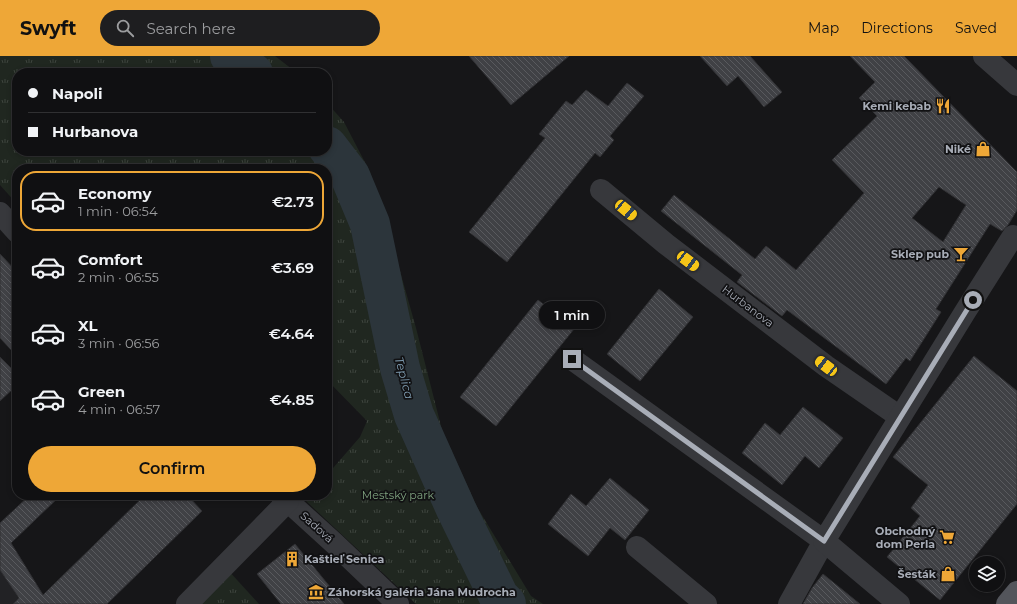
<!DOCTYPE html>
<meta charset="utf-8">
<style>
:root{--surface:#101012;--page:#1e1e20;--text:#f1f3f6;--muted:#9c9d9f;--line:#303032;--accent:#eea737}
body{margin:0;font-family:Montserrat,sans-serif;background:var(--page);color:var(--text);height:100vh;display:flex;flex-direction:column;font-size:15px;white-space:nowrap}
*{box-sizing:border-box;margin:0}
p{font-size:13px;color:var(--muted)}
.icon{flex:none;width:22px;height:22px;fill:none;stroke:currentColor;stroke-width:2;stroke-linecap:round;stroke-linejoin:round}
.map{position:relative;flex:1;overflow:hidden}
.sheet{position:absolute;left:12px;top:108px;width:320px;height:336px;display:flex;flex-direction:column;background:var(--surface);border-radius:16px;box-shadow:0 2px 6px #0003,0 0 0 1px var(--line)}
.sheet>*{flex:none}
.hud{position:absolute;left:12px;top:12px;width:320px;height:88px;border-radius:16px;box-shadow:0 2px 6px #0003,0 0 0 1px var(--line);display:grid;align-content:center;height:88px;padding:0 16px;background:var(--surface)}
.controls{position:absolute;left:969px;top:500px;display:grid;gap:8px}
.controls a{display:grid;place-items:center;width:36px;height:36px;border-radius:50%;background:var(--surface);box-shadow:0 2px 6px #0003,0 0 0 1px var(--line);font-size:20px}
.end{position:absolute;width:18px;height:18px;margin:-9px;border:5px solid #a8adb7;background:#111;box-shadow:0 0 0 2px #111}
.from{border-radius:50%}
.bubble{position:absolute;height:28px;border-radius:14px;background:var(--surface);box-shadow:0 2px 6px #0003,0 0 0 1px var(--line);font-size:13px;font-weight:600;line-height:28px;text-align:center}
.car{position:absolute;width:12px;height:24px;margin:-12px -6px;border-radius:5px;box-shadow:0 0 3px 1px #0007;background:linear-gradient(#f5c518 24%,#345 0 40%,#f5c518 0 76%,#345 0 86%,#f5c518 0)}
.hud b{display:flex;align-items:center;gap:14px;height:38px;font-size:15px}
.hud b+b{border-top:1px solid var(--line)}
.hud i{width:10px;height:10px;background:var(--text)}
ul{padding:7px 0 0;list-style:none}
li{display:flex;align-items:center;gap:12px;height:60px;margin:0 8px 6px;padding:0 8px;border:2px solid transparent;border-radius:16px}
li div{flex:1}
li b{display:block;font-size:15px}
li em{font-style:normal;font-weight:600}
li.selected{border-color:var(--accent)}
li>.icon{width:36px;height:36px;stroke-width:1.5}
.cta{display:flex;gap:8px;margin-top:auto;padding:8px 16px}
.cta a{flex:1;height:46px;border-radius:24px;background:var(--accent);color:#111;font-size:16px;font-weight:600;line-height:46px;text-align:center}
header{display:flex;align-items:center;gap:24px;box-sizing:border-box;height:56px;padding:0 20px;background:var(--accent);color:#111}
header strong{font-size:19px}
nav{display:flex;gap:22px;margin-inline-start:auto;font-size:14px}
.search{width:280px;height:36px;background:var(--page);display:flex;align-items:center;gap:10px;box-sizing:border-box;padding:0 14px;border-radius:22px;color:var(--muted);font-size:15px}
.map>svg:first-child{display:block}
.built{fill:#222225}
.park{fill:url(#park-tufts)}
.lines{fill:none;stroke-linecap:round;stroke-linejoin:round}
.river{stroke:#2c353b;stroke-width:40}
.building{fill:url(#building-back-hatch);stroke:#303033;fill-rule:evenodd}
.minor{stroke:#37383c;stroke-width:22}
.tertiary{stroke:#37383c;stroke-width:22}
.primary{stroke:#53555b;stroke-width:22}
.route{stroke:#a8adb7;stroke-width:5}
.labels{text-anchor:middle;stroke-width:3.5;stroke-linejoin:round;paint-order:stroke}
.poi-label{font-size:11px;font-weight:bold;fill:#a8adb7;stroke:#111113;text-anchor:end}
.street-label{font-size:11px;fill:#a8adb7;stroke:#111113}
.park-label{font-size:11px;fill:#7fa27f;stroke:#111113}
.water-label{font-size:12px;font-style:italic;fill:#7f9db2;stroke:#111113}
</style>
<header>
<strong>Swyft</strong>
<div class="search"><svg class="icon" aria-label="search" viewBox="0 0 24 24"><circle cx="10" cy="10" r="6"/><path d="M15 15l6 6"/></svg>Search here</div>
<nav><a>Map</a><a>Directions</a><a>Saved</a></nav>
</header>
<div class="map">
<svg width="1017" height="548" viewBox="0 0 1017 548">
<defs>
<pattern id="park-tufts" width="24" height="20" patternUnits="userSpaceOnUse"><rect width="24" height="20" fill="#202720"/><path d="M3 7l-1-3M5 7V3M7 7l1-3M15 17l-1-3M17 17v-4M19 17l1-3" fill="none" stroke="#3e443e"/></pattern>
<pattern id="building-back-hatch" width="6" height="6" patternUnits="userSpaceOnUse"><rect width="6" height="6" fill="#404145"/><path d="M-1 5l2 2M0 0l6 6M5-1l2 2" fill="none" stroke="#595a5e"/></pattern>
</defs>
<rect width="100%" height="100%" fill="#161618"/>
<!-- built -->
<path class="built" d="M0,512L7,523L22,548H0Z"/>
<!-- park -->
<g class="park">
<path d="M0,0H275L297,17H17V95H327V47L344,66L370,116L387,169L416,272L442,374L477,451L531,540L543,548H416L305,444L309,439H327V419L360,381L367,365L327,324V113H17V148L0,129Z"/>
<path d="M227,513L259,548H195Z"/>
</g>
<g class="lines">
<!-- river -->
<g class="river">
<path d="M230,0L253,17"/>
<path d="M327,90L350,120L370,168L400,312L414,359L456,453L499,541L506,548"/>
</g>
</g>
<!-- building -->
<g class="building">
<path d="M469,0H569L511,49Z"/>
<path d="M700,0H750L782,36L764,51L738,20L727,30Z"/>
<path d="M850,0H904L1017,116V154L1008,169L1002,175L990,168L936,253L941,256L910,305L906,302L886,328L787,254L782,260L737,226L742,219L661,155L674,139L755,203L766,190L796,214L864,137L832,104L877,60L859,42L875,26ZM939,131L966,149L943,186L912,162Z"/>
<path d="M627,27L644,40L610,80L614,84L600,101L595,97L507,206L469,176L545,82L539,78L566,45L572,49L586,34L608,50Z"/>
<path d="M0,198L17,216V300L0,282Z"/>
<path d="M659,233L693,261L640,325L607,298Z"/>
<path d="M538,244L574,273L496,370L460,341Z"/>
<path d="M974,300L1017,335V448L940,544L887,501L920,460L911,452L928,429L893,401Z"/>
<path d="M0,301L17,318V329L0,345Z"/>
<path d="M803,351L843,382L819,412L805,400L782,429L742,397L765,367L780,379Z"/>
<path d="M610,422L649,454L625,484L610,472L588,500L548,468L571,438L586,450Z"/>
<path d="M30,439H61L11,487L43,539L145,439H187L202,455L107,548H13L19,542L0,514V467Z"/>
<path d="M295,488L344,548H281L257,518Z"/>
<path d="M823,518L860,548H803L812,532Z"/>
</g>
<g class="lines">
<!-- minor -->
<g class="minor">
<path d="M601,134L666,188L826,310L900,361"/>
<path d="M0,157L17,176"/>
<path d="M572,303L824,485L789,548"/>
<path d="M281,439L335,488L398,548"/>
<path d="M637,491L706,548"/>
<path d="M187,548L288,445"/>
<path d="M899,548L824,485L965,256L1013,180"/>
</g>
<!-- tertiary -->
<path class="tertiary" d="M984,0L1017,29"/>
<!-- primary -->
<path class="primary" d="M1007,548L1017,536"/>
</g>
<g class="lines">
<!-- route -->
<path class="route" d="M572,303L824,485L973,244"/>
</g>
<!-- icons -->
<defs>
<g id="restaurant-bare" transform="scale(1.2)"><path d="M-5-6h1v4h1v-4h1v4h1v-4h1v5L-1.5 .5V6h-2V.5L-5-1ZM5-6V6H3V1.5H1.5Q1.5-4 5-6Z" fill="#eea737" stroke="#111113" stroke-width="2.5" paint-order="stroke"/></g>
<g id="shop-bare" transform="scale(1.2)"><path d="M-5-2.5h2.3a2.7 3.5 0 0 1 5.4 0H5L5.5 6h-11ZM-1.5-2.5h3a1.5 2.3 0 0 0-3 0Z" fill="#eea737" stroke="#111113" stroke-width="2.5" paint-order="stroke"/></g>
<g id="bar-bare" transform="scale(1.2)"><path d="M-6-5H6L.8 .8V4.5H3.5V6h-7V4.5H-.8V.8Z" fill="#eea737" stroke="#111113" stroke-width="2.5" paint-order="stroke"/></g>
<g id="supermarket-bare" transform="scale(1.2)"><path d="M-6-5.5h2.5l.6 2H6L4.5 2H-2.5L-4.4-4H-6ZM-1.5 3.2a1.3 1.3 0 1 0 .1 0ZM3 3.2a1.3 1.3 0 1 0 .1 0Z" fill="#eea737" stroke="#111113" stroke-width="2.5" paint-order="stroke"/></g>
<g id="building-bare" transform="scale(1.2)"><path d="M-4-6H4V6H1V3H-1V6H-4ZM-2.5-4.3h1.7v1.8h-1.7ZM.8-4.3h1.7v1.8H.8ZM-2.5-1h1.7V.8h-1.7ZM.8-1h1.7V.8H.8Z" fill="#eea737" stroke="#111113" stroke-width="2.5" paint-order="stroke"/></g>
<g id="museum-bare" transform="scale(1.2)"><path d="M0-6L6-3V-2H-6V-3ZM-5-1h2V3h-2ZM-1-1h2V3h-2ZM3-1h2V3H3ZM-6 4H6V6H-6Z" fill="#eea737" stroke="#111113" stroke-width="2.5" paint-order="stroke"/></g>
</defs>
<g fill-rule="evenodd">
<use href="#restaurant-bare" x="943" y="50"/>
<use href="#shop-bare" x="983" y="93"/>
<use href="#bar-bare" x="961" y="198"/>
<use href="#supermarket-bare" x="947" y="481"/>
<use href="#building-bare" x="292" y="503"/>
<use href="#shop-bare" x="948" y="518"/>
<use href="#museum-bare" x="316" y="536"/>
</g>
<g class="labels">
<!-- poi labels -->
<g class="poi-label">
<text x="931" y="54">Kemi kebab</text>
<text x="971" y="97">Niké</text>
<text x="949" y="202">Sklep pub</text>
<text x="935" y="479">Obchodný<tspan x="935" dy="13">dom Perla</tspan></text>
<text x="304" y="507" text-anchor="start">Kaštieľ Senica</text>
<text x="936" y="522">Šesták</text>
<text x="328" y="540" text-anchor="start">Záhorská galéria Jána Mudrocha</text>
</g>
<!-- street labels -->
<g class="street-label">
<text transform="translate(748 250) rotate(37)" y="4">Hurbanova</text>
<text transform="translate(317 471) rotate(42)" y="4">Sadová</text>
</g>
<!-- park labels -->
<g class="park-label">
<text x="398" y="443">Mestský park</text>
</g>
<!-- water labels -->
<g class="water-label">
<text transform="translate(404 322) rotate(75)" y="4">Teplica</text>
</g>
</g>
</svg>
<div class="controls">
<a><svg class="icon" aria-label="layers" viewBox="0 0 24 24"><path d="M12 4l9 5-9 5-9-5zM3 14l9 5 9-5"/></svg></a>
</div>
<i class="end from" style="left:973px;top:244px"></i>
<i class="end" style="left:572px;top:303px"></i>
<div class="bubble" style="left:539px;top:245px;width:66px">1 min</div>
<i class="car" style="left:626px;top:154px;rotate:130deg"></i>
<i class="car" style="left:688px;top:205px;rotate:127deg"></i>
<i class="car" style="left:826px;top:310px;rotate:308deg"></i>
<div class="hud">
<b><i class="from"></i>Napoli</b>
<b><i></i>Hurbanova</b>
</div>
<section class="sheet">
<ul>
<li class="selected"><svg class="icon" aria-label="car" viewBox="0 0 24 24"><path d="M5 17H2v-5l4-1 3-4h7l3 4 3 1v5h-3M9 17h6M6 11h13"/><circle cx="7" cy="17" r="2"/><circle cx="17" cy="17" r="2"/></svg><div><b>Economy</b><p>1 min · 06:54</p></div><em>€2.73</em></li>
<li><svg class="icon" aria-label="car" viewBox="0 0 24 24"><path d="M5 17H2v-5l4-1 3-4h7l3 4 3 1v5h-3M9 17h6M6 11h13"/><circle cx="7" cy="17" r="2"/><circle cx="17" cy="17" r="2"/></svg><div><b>Comfort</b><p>2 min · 06:55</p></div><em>€3.69</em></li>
<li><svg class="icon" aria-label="car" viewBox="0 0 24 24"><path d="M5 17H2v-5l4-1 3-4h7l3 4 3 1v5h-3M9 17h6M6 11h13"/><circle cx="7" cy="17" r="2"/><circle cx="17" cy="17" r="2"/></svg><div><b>XL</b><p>3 min · 06:56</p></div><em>€4.64</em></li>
<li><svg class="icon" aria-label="car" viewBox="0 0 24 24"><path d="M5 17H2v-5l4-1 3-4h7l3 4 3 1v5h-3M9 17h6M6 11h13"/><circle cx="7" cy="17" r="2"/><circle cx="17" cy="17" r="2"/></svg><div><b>Green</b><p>4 min · 06:57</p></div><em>€4.85</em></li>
</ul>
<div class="cta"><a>Confirm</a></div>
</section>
</div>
